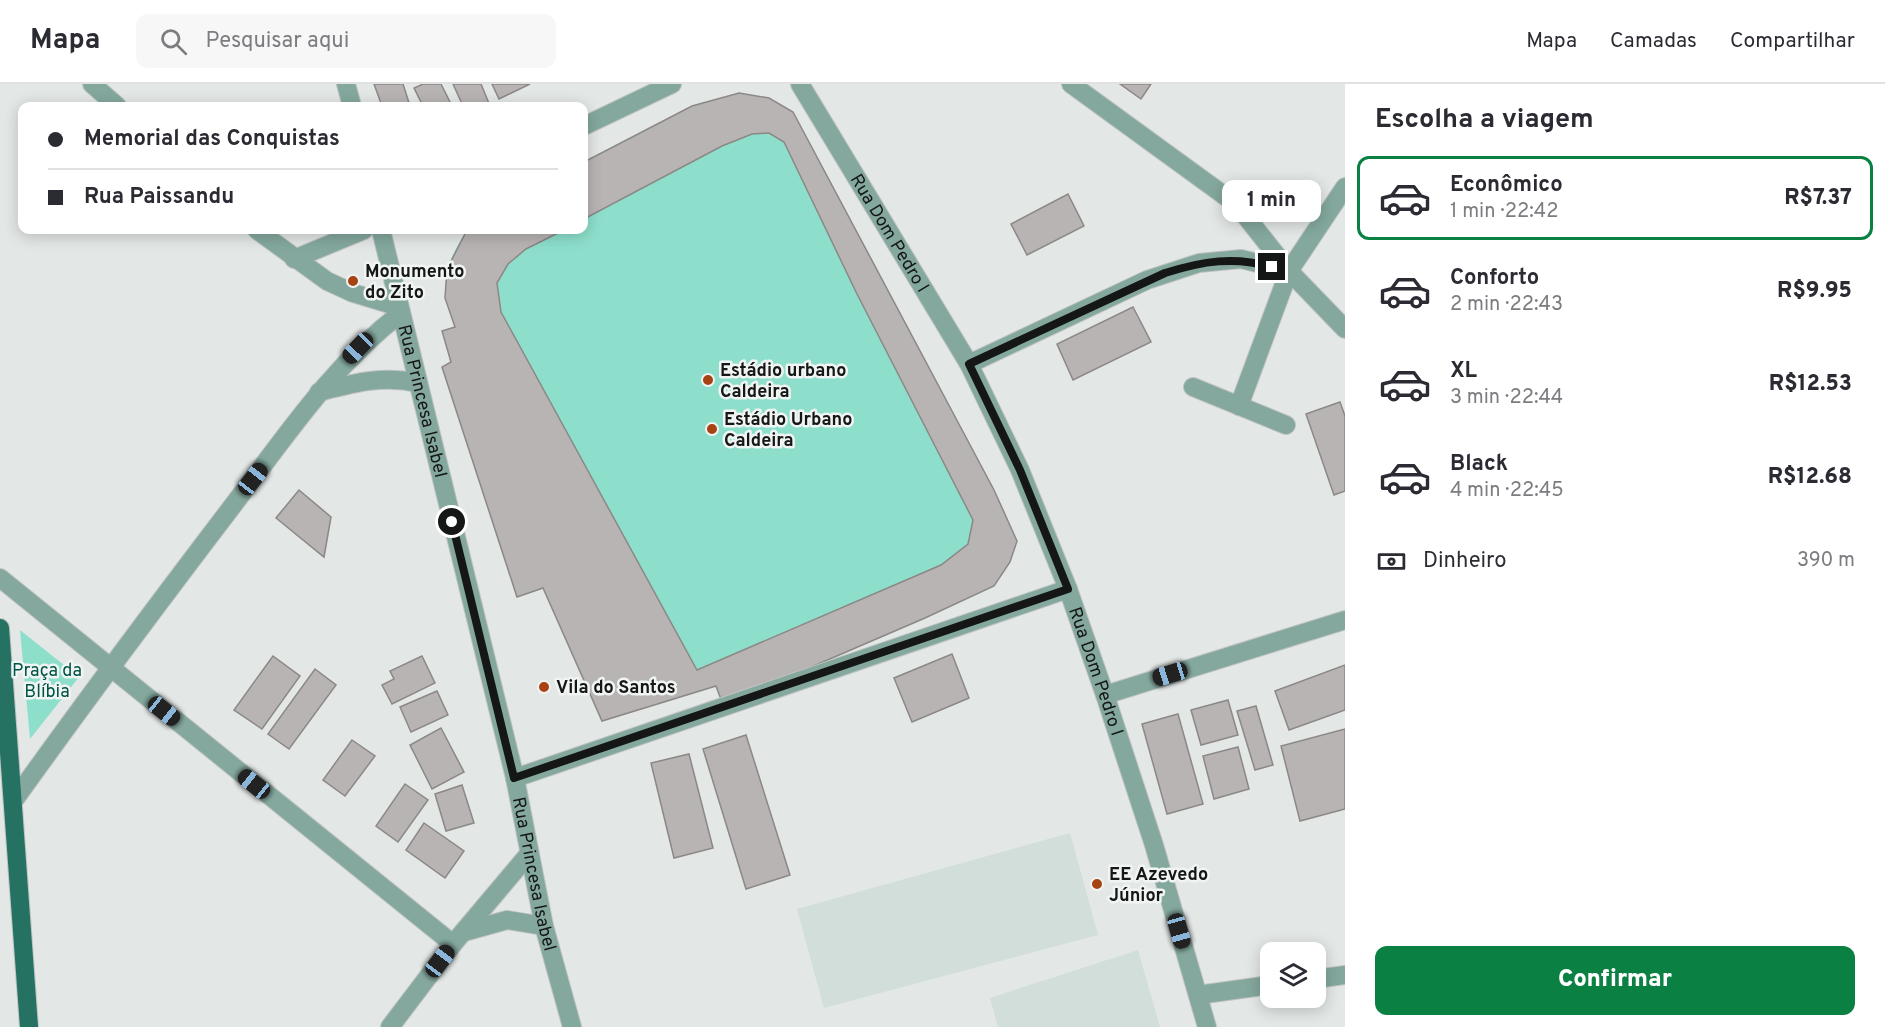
<!DOCTYPE html>
<html lang="pt">
<meta charset="utf-8">
<style>
:root{--surface:#fff;--page:#f7f7f7;--text:#2b2b33;--muted:#7c7c81;--line:#e1e1e2;--accent:#0b8043}
body{margin:0;font-family:Overpass,sans-serif;background:var(--page);color:var(--text);height:100vh;display:flex;flex-direction:column;font-size:22px;white-space:nowrap}
*{box-sizing:border-box;margin:0}
p{font-size:20px;color:var(--muted)}
.icon{flex:none;width:33px;height:33px;fill:none;stroke:currentColor;stroke-width:2;stroke-linecap:round;stroke-linejoin:round}
.map{position:relative;flex:1;overflow:hidden}
.panel{display:flex;flex-direction:column;background:var(--surface);width:540px}
.panel>*{flex:none}
.guide{position:absolute;left:18px;top:18px;width:570px;height:132px;border-radius:12px;box-shadow:0 3px 15px #0003;display:grid;align-content:center;height:132px;padding:0 30px;background:var(--surface)}
.buttons{position:absolute;left:1260px;top:858px;display:grid;gap:12px}
.buttons a{display:grid;place-items:center;width:66px;height:66px;border-radius:12px;background:var(--surface);box-shadow:0 3px 15px #0003;font-size:30px}
.end{position:absolute;width:27px;height:27px;margin:-14px;border:8px solid #151716;background:#fff;box-shadow:0 0 0 3px #fff}
.from{border-radius:50%}
.bubble{position:absolute;height:42px;border-radius:12px;background:var(--surface);box-shadow:0 3px 15px #0003;font-size:20px;font-weight:800;line-height:42px;text-align:center}
.car{position:absolute;width:18px;height:36px;margin:-18px -9px;border-radius:8px;box-shadow:0 0 4px 2px #0007;background:linear-gradient(#222 24%,#8ab4d8 0 40%,#222 0 76%,#8ab4d8 0 86%,#222 0)}
.guide b{display:flex;align-items:center;gap:21px;height:57px;font-size:22px}
.guide b+b{border-top:2px solid var(--line)}
.guide i{width:15px;height:15px;background:var(--text)}
ul{padding:0;list-style:none}
li{display:flex;align-items:center;gap:18px;height:84px;margin:0 12px 9px;padding:0 18px;border:3px solid transparent;border-radius:12px}
li div{flex:1}
li b{display:block;font-size:22px}
li em{font-style:normal;font-weight:800}
li.current{border-color:var(--accent)}
li>.icon{width:54px;height:54px;stroke-width:1.5}
h2{padding:0 30px;font-size:27px;line-height:72px}
.pay{display:flex;align-items:center;gap:15px;height:66px;padding:0 30px;font-size:22px}
.pay p{margin-inline-start:auto}
.cta{display:flex;gap:12px;margin-top:auto;padding:12px 30px}
.cta a{flex:1;height:69px;border-radius:12px;background:var(--accent);color:#fff;font-size:24px;font-weight:800;line-height:69px;text-align:center}
header{display:flex;align-items:center;gap:36px;box-sizing:border-box;height:84px;padding:0 30px;background:var(--surface);border-bottom:2px solid var(--line)}
header strong{font-size:28px}
nav{display:flex;gap:33px;margin-inline-start:auto;font-size:21px}
.search{width:420px;height:54px;background:var(--page);display:flex;align-items:center;gap:15px;box-sizing:border-box;padding:0 21px;border-radius:12px;color:var(--muted);font-size:22px}
main{display:flex;flex:1;min-height:0}
.map>svg:first-child{display:block}
.built{fill:#d1deda}
.green{fill:#8ddfcc}
.building{fill:#b8b4b3;stroke:#8b8886;stroke-width:1.5}
.lines{fill:none;stroke-linecap:round;stroke-linejoin:round}
.minor-casing{stroke:#bec2c1;stroke-width:20}
.major-casing{stroke:#bec2c1;stroke-width:20}
.minor{stroke:#84a89e;stroke-width:18}
.major{stroke:#257263;stroke-width:18}
.route{stroke:#151716;stroke-width:8}
.poi-dot{fill:#a74212;stroke:#f0f4f3;stroke-width:2}
.labels{text-anchor:middle;stroke-width:5;stroke-linejoin:round;paint-order:stroke}
.street-label{font-size:18px;fill:#151716;stroke:#f0f4f3}
.poi-label{font-size:18px;font-weight:bold;fill:#151716;stroke:#f0f4f3;text-anchor:start}
.park-label{font-size:18px;fill:#005447;stroke:#f0f4f3}
</style>
<header>
<strong>Mapa</strong>
<div class="search"><svg class="icon" aria-label="search" viewBox="0 0 24 24"><circle cx="10" cy="10" r="6"/><path d="M15 15l6 6"/></svg>Pesquisar aqui</div>
<nav><a>Mapa</a><a>Camadas</a><a>Compartilhar</a></nav>
</header>
<main>
<div class="map">
<svg width="1345" height="943" viewBox="0 0 1345 943">
<rect width="100%" height="100%" fill="#e3e7e6"/>
<!-- built -->
<g class="built">
<path d="M1070,749L1098,851L824,924L797,825Z"/>
<path d="M1138,866L1160,943H998L990,914Z"/>
</g>
<!-- green -->
<g class="green">
<path d="M739,9L769,14L793,28L994,406L1017,457L1010,478L994,502L795,590L722,618L715,602L602,637L543,504L517,513L442,283L451,278L442,247L455,243C440,201 443,183 467,146H584V78L692,22Z"/>
<path d="M20,546L79,593L30,655Z"/>
</g>
<!-- building -->
<g class="building">
<path d="M374,0H403L410,22H382Z"/>
<path d="M423,0H441L452,22H423L414,4Z"/>
<path d="M453,0H481L490,22H463Z"/>
<path d="M492,0H530L499,15Z"/>
<path d="M1120,0H1151L1141,15Z"/>
<path d="M739,9L769,14L793,28L994,406L1017,457L1010,478L994,502L925,534L795,590L722,618L716,602L602,637L543,504L517,513L442,283L451,278L442,247L455,243L445,214L447,185L467,146H564L526,165L508,180L497,199L501,228L697,586L941,481L968,460L973,436L857,210L784,58L769,49L752,50L722,62L584,135V78L692,22Z"/>
<path d="M1068,110L1084,142L1027,171L1011,140Z"/>
<path d="M1133,223L1151,258L1073,296L1057,260Z"/>
<path d="M1340,318L1345,332V407L1334,411L1306,330Z"/>
<path d="M299,406L331,433L324,473L276,434Z"/>
<path d="M952,570L969,614L912,638L894,594Z"/>
<path d="M273,572L300,592L262,645L234,626Z"/>
<path d="M422,572L435,599L392,620L382,601L394,595L390,587Z"/>
<path d="M1345,581V626L1289,646L1275,607Z"/>
<path d="M315,585L336,601L289,665L268,650Z"/>
<path d="M437,607L448,631L411,648L400,623Z"/>
<path d="M1228,616L1238,651L1201,661L1191,626Z"/>
<path d="M1256,622L1273,681L1255,686L1237,627Z"/>
<path d="M1178,630L1203,720L1167,730L1142,640Z"/>
<path d="M441,644L464,688L432,705L410,661Z"/>
<path d="M1345,645V725L1300,737L1281,662Z"/>
<path d="M746,651L790,791L746,805L703,665Z"/>
<path d="M352,656L375,672L345,712L323,696Z"/>
<path d="M1238,663L1249,705L1214,715L1203,672Z"/>
<path d="M689,670L713,764L674,774L651,679Z"/>
<path d="M405,700L428,716L398,758L376,742Z"/>
<path d="M462,701L474,739L446,747L435,710Z"/>
<path d="M424,739L464,767L445,794L406,766Z"/>
</g>
<g class="lines">
<!-- minor casing -->
<g class="minor-casing">
<g id="minor">
<path d="M92,0L117,22"/>
<path d="M346,0L352,22"/>
<path id="s1" d="M800,0L969,280L1020,386L1068,505L1105,611L1154,761L1207,943"/>
<path d="M1071,0L1236,120L1289,187L1345,245"/>
<path d="M584,42L672,0"/>
<path d="M257,146L327,197L353,209L399,223"/>
<path id="s2" d="M381,146L515,694L544,842L572,943"/>
<path d="M294,175L364,146"/>
<path d="M969,280L1147,196L1199,179L1241,175L1289,187L1345,103"/>
<path d="M1193,303L1286,341"/>
<path d="M319,308C354,299 382,291 418,299"/>
<path d="M1239,322L1289,187"/>
<path d="M0,494L453,860"/>
<path d="M1105,611L1345,536"/>
<path d="M515,694L1068,505"/>
<path d="M15,715C86,616 160,517 234,420C286,352 333,281 401,229"/>
<path d="M464,848L507,836L544,842"/>
<path d="M1316,895L1345,891"/>
<path d="M1198,911L1270,901"/>
<path d="M390,943L453,860L528,771"/>
</g>
</g>
<!-- major casing -->
<g class="major-casing">
<path id="major" d="M0,544L29,943"/>
</g>
<!-- minor -->
<use href="#minor" class="minor"/>
<!-- major -->
<use href="#major" class="major"/>
</g>
<g class="lines">
<!-- route -->
<path class="route" d="M452,438L514,694L1068,505L1020,386L969,280L1165,189C1203,177 1234,172 1272,183"/>
</g>
<!-- markers -->
<g class="poi-dot">
<circle cx="353" cy="197" r="6"/>
<circle cx="708" cy="296" r="6"/>
<circle cx="712" cy="345" r="6"/>
<circle cx="544" cy="603" r="6"/>
<circle cx="1097" cy="800" r="6"/>
</g>
<g class="labels">
<!-- street labels -->
<g class="street-label">
<text dy="6" stroke="none"><textPath href="#s1" startOffset="174">Rua Dom Pedro I</textPath></text>
<text dy="6" stroke="none"><textPath href="#s2" startOffset="176">Rua Princesa Isabel</textPath></text>
<text dy="6" stroke="none"><textPath href="#s1" startOffset="660">Rua Dom Pedro I</textPath></text>
<text dy="6" stroke="none"><textPath href="#s2" startOffset="662">Rua Princesa Isabel</textPath></text>
</g>
<!-- poi labels -->
<g class="poi-label">
<text x="365" y="193">Monumento<tspan x="365" dy="21">do Zito</tspan></text>
<text x="720" y="292">Estádio urbano<tspan x="720" dy="21">Caldeira</tspan></text>
<text x="724" y="341">Estádio Urbano<tspan x="724" dy="21">Caldeira</tspan></text>
<text x="556" y="609">Vila do Santos</text>
<text x="1109" y="796">EE Azevedo<tspan x="1109" dy="21">Júnior</tspan></text>
</g>
<!-- park labels -->
<g class="park-label">
<text x="47" y="592">Praça da<tspan x="47" dy="21">Blíbia</tspan></text>
</g>
</g>
</svg>
<div class="buttons">
<a><svg class="icon" aria-label="layers" viewBox="0 0 24 24"><path d="M12 4l9 5-9 5-9-5zM3 14l9 5 9-5"/></svg></a>
</div>
<i class="end from" style="left:452px;top:438px"></i>
<i class="end" style="left:1272px;top:183px"></i>
<div class="bubble" style="left:1222px;top:96px;width:99px">1 min</div>
<i class="car" style="left:358px;top:264px;rotate:224deg"></i>
<i class="car" style="left:253px;top:395px;rotate:38deg"></i>
<i class="car" style="left:1170px;top:590px;rotate:253deg"></i>
<i class="car" style="left:164px;top:627px;rotate:129deg"></i>
<i class="car" style="left:254px;top:700px;rotate:309deg"></i>
<i class="car" style="left:1179px;top:847px;rotate:164deg"></i>
<i class="car" style="left:440px;top:877px;rotate:37deg"></i>
<div class="guide">
<b><i class="from"></i>Memorial das Conquistas</b>
<b><i></i>Rua Paissandu</b>
</div>
</div>
<section class="panel">
<h2>Escolha a viagem</h2>
<ul>
<li class="current"><svg class="icon" aria-label="car" viewBox="0 0 24 24"><path d="M5 17H2v-5l4-1 3-4h7l3 4 3 1v5h-3M9 17h6M6 11h13"/><circle cx="7" cy="17" r="2"/><circle cx="17" cy="17" r="2"/></svg><div><b>Econômico</b><p>1 min · 22:42</p></div><em>R$7.37</em></li>
<li><svg class="icon" aria-label="car" viewBox="0 0 24 24"><path d="M5 17H2v-5l4-1 3-4h7l3 4 3 1v5h-3M9 17h6M6 11h13"/><circle cx="7" cy="17" r="2"/><circle cx="17" cy="17" r="2"/></svg><div><b>Conforto</b><p>2 min · 22:43</p></div><em>R$9.95</em></li>
<li><svg class="icon" aria-label="car" viewBox="0 0 24 24"><path d="M5 17H2v-5l4-1 3-4h7l3 4 3 1v5h-3M9 17h6M6 11h13"/><circle cx="7" cy="17" r="2"/><circle cx="17" cy="17" r="2"/></svg><div><b>XL</b><p>3 min · 22:44</p></div><em>R$12.53</em></li>
<li><svg class="icon" aria-label="car" viewBox="0 0 24 24"><path d="M5 17H2v-5l4-1 3-4h7l3 4 3 1v5h-3M9 17h6M6 11h13"/><circle cx="7" cy="17" r="2"/><circle cx="17" cy="17" r="2"/></svg><div><b>Black</b><p>4 min · 22:45</p></div><em>R$12.68</em></li>
</ul>
<div class="pay"><svg class="icon" aria-label="cash" viewBox="0 0 24 24"><path d="M3 7h18v10H3z"/><circle cx="12" cy="12" r="2"/></svg>Dinheiro<p>390 m</p></div>
<div class="cta"><a>Confirmar</a></div>
</section>
</main>
